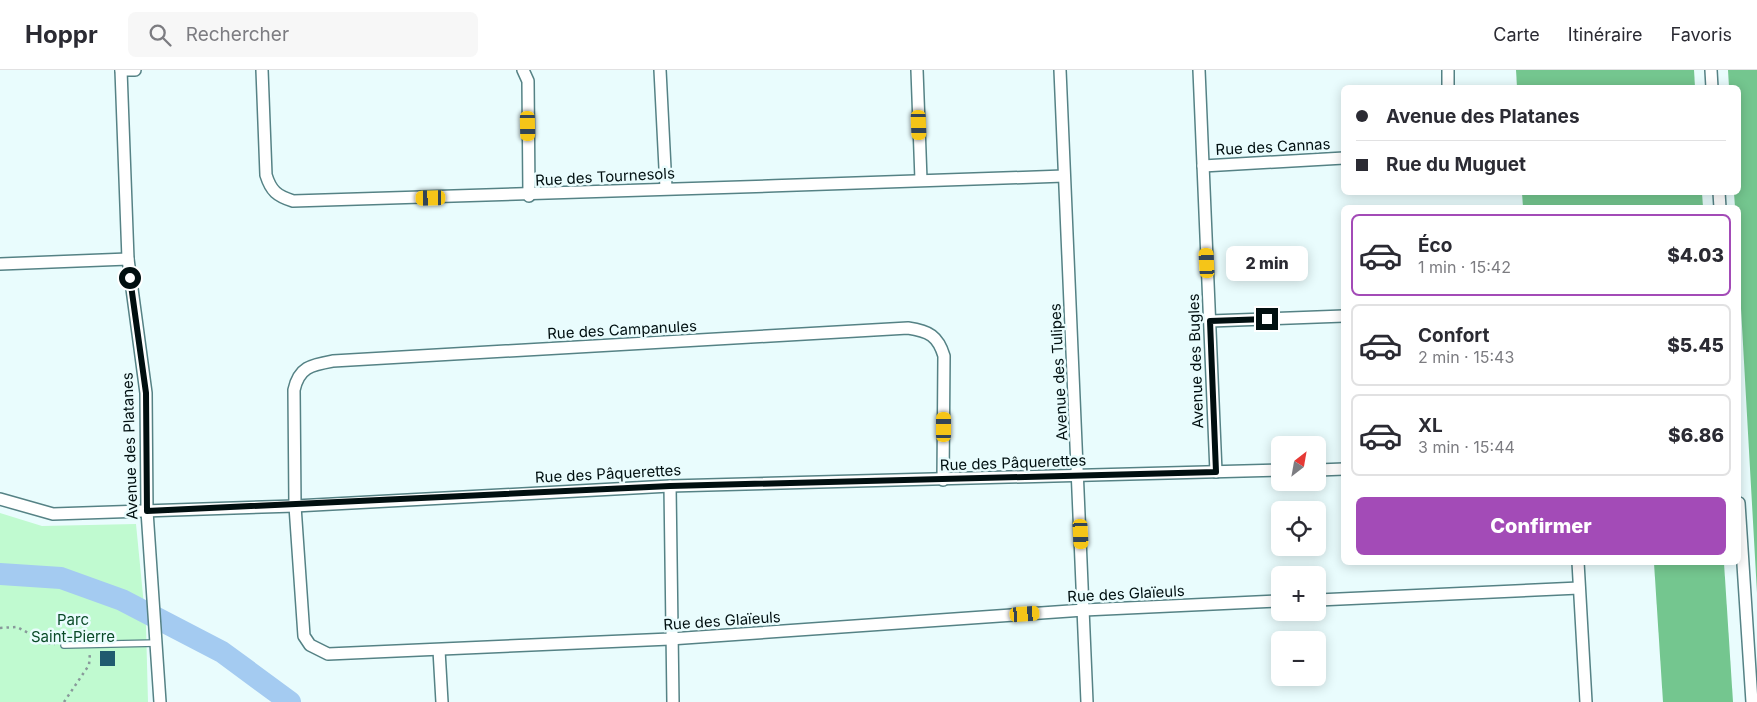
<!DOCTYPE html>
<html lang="fr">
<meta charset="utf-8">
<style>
:root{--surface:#fff;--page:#f7f7f7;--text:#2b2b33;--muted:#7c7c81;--line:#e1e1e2;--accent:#a34bb7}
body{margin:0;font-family:Inter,sans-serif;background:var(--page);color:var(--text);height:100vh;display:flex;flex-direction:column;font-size:19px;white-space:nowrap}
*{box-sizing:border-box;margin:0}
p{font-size:16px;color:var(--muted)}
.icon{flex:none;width:28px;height:28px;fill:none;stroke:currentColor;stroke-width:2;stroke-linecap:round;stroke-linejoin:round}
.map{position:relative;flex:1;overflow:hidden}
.side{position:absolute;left:1341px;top:135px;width:400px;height:360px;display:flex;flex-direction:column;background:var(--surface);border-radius:8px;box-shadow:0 2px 12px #0003}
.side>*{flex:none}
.hud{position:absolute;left:1341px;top:15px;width:400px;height:110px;border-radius:8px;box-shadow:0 2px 12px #0003;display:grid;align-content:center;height:110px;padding:0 15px;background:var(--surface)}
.needle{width:32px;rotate:31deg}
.fabs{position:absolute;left:1271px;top:366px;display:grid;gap:10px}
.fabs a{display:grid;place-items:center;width:55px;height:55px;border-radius:8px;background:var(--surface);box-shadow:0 2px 12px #0003;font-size:25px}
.end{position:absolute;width:22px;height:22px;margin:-11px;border:6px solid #010f10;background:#fff;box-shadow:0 0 0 2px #fff}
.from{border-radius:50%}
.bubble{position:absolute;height:35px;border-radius:8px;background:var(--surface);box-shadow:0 2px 12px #0003;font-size:16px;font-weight:800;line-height:35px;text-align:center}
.car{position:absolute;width:15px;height:30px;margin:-15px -8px;border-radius:6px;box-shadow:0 0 4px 1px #0007;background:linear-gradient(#f5c518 24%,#345 0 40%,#f5c518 0 76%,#345 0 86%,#f5c518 0)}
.hud b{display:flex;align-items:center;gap:18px;height:48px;font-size:19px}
.hud b+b{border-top:1px solid var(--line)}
.hud i{width:12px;height:12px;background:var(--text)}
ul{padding:9px 0 0;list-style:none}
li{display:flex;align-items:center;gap:15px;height:82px;margin:0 10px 8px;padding:0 5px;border:2px solid var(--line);border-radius:8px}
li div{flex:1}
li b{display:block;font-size:19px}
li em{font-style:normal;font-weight:800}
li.active{border-color:var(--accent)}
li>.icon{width:45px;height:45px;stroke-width:1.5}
.action{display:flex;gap:10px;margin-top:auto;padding:10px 15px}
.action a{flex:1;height:58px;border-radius:8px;background:var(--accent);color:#fff;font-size:20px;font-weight:800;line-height:58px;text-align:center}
header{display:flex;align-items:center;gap:30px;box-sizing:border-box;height:70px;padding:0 25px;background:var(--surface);border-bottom:1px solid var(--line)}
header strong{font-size:24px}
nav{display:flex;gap:28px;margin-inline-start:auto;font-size:18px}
.search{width:350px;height:45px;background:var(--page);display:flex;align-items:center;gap:12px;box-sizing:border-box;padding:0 18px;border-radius:8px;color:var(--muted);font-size:19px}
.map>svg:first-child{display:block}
.green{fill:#c0fad0}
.forest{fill:#74c68f}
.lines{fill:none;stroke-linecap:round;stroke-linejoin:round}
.river{stroke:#a4cbf1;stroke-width:22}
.building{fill:#205b6f}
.service-casing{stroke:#558285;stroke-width:8}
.minor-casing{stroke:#558285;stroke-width:14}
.path{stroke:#88999a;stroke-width:2.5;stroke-dasharray:2.5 4;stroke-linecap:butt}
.service{stroke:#fff;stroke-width:5.5}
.minor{stroke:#fff;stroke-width:11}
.route{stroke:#010f10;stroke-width:6}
.labels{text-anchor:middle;stroke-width:5;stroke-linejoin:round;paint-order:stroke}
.street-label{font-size:15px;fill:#010f10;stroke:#e9fcfd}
.park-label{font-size:15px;fill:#094a27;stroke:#e9fcfd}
</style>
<header>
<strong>Hoppr</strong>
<div class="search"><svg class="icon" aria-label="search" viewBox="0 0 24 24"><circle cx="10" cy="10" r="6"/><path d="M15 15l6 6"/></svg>Rechercher</div>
<nav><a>Carte</a><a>Itinéraire</a><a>Favoris</a></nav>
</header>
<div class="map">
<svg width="1757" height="632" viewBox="0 0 1757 632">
<rect width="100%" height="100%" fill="#e9fcfd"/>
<!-- green -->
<path class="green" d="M0,443L42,456L136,454L146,556L148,632H0Z"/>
<!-- forest -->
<g class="forest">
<path d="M1516,0H1694L1695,17H1517Z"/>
<path d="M1728,0H1757V523L1739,203V138L1735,137L1734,123L1739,122V18L1729,17Z"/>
<path d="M1522,123H1702L1703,137H1523Z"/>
<path d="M1654,493H1724L1733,632H1663Z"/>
</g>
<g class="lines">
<!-- river -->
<path class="river" d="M0,504L61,508L122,530L222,582L290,632"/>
</g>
<!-- building -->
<rect class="building" x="100" y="581" width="15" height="15"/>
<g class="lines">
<!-- service casing -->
<g class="service-casing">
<path id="service" d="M64,575L158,573"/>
</g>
<!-- minor casing -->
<g class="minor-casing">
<g id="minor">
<path d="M121,0L128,189L146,323L147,441L160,632"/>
<path d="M121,0H135"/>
<path d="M262,0L266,105C271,121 277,126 293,131C550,125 807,114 1064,106"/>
<path d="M523,0L528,11L529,126"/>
<path d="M660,0L666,118"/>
<path d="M917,0L921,110"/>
<path d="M1060,0L1087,632"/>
<path d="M1199,0L1216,402"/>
<path d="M1448,0V18"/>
<path d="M1711,0L1712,18"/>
<path d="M1203,96L1344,88"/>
<path d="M1719,122L1720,138"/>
<path d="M0,194L128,189"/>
<path d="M1210,251L1344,246"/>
<path d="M1318,400L1344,399"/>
<path d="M943,410L944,286C938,266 929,261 908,258L333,291C311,295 299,297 294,320L295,436L304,566L310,575L328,584L670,569L1084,540L1280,531"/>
<path d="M670,416L673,632"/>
<path d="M0,429L53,444L295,436L670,416L1280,400"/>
<path d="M1739,433L1752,632"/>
<path d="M1578,492L1586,632"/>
<path d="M1318,530L1579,518"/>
<path d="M439,580L442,632"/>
</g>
</g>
<!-- path -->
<g class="path">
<path d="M0,558L17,557L47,573L55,574"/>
<path d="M64,632L89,595L90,583"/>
</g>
<!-- service -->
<use href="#service" class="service"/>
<!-- minor -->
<use href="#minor" class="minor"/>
</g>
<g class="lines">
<!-- route -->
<path class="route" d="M130,208L146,323L147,441L670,416L1216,402L1210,251L1267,249"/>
</g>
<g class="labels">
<!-- street labels -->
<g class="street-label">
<text transform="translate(1273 77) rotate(-3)" y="5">Rue des Cannas</text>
<text transform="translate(605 107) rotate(-3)" y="5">Rue des Tournesols</text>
<text transform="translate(622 260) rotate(-3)" y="5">Rue des Campanules</text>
<text transform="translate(1196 291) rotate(-92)" y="5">Avenue des Bugles</text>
<text transform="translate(1059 302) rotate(-93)" y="5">Avenue des Tulipes</text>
<text transform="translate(130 376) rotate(-92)" y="5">Avenue des Platanes</text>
<text transform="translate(1013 393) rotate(-2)" y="5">Rue des Pâquerettes</text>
<text transform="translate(608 404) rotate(-3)" y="5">Rue des Pâquerettes</text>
<text transform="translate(1126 524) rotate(-3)" y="5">Rue des Glaïeuls</text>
<text transform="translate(722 551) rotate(-4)" y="5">Rue des Glaïeuls</text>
</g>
<!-- park labels -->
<g class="park-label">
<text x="73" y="555">Parc<tspan x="73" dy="17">Saint-Pierre</tspan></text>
</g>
</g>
</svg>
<div class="fabs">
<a><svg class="needle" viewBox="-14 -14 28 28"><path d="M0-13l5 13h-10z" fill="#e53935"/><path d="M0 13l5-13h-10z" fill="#7c7c81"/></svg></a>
<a><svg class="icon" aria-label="locate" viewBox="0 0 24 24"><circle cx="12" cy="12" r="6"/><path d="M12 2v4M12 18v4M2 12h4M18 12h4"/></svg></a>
<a>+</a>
<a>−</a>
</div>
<i class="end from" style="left:130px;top:208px"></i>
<i class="end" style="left:1267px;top:249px"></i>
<div class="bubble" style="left:1226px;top:176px;width:82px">2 min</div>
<i class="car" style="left:919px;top:55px;rotate:178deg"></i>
<i class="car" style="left:528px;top:56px;rotate:179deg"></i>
<i class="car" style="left:431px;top:128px;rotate:269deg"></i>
<i class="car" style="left:1207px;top:193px;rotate:357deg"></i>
<i class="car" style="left:944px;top:357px;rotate:0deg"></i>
<i class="car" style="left:1081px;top:464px;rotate:177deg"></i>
<i class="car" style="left:1025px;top:544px;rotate:86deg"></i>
<div class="hud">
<b><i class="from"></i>Avenue des Platanes</b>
<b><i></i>Rue du Muguet</b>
</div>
<section class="side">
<ul>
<li class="active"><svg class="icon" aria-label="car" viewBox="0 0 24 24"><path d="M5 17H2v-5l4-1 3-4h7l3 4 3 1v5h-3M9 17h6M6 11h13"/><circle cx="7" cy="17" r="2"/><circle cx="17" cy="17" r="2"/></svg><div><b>Éco</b><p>1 min · 15:42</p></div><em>$4.03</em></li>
<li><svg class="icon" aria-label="car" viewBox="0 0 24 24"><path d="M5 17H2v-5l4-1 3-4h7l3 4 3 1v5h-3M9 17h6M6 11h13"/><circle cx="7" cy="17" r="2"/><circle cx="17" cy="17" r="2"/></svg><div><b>Confort</b><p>2 min · 15:43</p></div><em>$5.45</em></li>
<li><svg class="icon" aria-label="car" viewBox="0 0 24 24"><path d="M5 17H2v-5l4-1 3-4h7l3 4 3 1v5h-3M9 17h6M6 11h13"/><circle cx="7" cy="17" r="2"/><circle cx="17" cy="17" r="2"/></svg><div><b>XL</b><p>3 min · 15:44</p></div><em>$6.86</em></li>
</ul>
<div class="action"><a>Confirmer</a></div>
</section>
</div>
